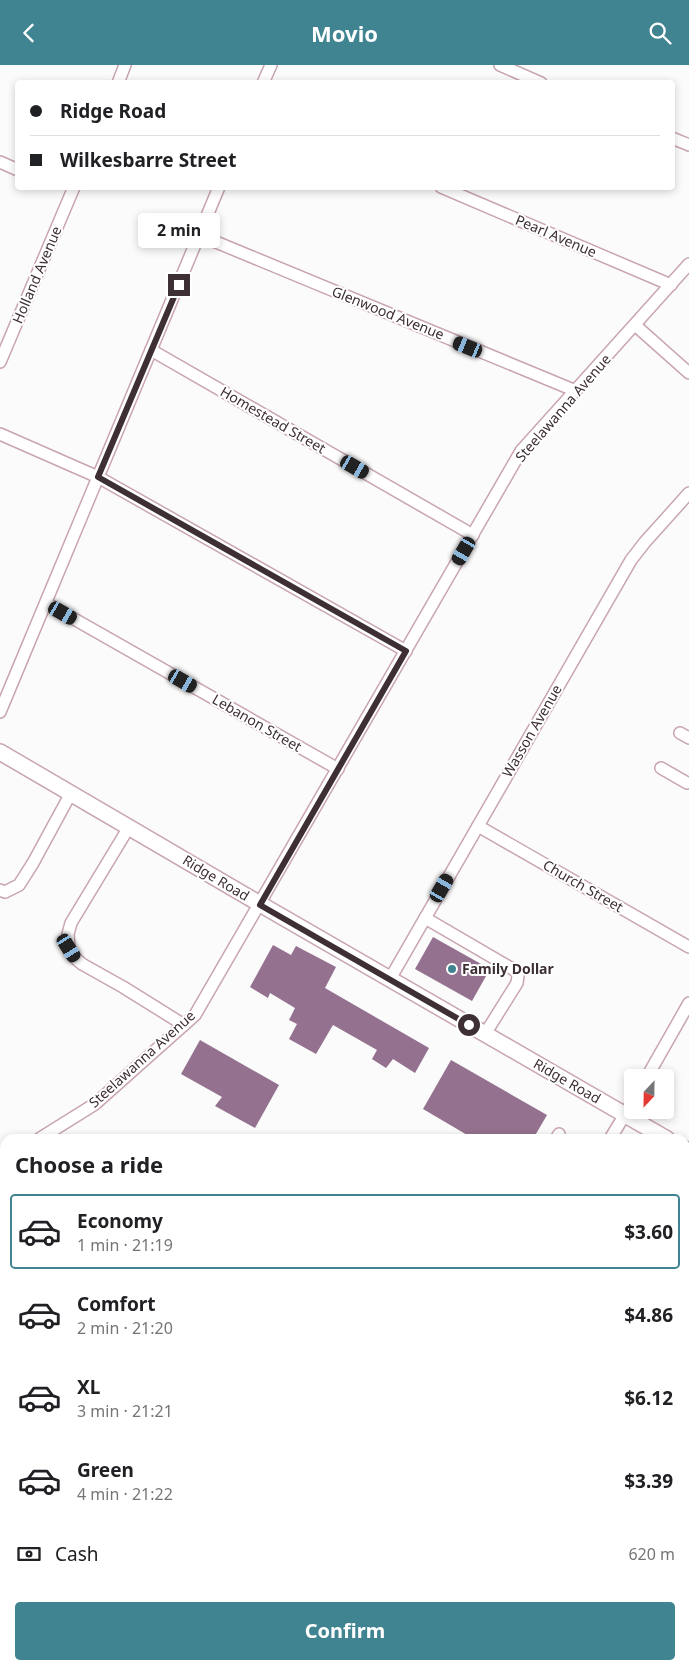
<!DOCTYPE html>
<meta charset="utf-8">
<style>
:root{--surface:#fff;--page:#f2f2f2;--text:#202124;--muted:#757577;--line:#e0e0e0;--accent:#408492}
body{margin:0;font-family:"Noto Sans",sans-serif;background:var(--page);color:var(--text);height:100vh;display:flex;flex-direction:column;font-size:19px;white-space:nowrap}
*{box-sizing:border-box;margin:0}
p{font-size:16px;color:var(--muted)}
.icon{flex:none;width:28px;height:28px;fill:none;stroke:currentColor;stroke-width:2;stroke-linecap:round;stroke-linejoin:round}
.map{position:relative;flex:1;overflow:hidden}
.details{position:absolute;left:0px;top:1069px;width:690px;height:536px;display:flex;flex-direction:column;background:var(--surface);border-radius:15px 15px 0 0;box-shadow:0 2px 8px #0003}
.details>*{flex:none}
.hud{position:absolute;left:15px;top:15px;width:660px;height:110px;border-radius:5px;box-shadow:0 2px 8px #0003;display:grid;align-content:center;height:110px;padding:0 15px;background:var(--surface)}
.needle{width:32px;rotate:202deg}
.buttons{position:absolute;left:624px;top:1004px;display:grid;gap:10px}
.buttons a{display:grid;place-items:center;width:50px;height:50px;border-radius:5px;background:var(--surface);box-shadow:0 2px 8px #0003;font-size:25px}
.end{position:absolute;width:22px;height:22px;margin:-11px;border:6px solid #3d2f33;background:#fff;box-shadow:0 0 0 2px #fff}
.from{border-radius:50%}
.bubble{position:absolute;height:35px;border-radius:5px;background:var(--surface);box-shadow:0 2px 8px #0003;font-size:16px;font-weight:700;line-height:35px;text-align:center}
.car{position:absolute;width:15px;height:30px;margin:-15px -8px;border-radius:6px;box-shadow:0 0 4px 1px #0007;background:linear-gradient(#222 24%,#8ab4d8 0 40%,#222 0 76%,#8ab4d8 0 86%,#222 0)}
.hud b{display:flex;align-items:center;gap:18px;height:48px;font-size:19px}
.hud b+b{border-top:1px solid var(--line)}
.hud i{width:12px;height:12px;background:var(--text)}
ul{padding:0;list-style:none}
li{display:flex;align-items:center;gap:15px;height:75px;margin:0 10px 8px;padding:0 5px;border:2px solid transparent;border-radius:5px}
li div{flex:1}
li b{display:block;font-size:19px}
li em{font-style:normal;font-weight:700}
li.selected{border-color:var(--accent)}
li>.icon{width:45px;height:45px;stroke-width:1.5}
h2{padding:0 15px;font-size:22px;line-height:60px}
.pay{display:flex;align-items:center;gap:12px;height:55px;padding:0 15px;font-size:19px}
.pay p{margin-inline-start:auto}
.cta{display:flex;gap:10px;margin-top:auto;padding:10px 15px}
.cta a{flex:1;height:58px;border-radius:5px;background:var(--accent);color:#fff;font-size:20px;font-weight:700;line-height:58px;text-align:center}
header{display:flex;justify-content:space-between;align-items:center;height:65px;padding:0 15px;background:var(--accent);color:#fff;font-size:22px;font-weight:700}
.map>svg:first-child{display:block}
.building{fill:#93718f}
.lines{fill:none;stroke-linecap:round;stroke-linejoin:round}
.minor-casing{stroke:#c9a5b0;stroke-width:14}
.major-casing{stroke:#c9a5b0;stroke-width:18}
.minor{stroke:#fff;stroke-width:11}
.major{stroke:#fff;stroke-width:15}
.route{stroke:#3d2f33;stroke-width:6}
.poi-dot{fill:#408492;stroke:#fff;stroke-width:2}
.labels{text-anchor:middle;stroke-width:4;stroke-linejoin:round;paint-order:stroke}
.street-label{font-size:14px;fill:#3d2f33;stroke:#fff}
.poi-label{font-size:14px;font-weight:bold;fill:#3d2f33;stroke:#fff;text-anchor:start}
</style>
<header><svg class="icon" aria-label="back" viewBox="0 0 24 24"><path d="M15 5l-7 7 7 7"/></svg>Movio<svg class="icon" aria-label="search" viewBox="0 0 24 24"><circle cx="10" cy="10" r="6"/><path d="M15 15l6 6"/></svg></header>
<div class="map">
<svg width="689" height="1604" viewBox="0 0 689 1604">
<rect width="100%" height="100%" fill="#fbfbfb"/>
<!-- building -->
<g class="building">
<path d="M433,872L490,904L472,936L415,904Z"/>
<path d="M273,880L291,890L296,881L336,902L325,923L429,983L415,1008L393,994L386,1003L372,994L377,985L333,960L316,989L289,974L297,959L289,955L295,943L270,928L268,933L250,922Z"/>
<path d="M200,975L279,1020L255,1063L215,1041L222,1032L181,1009Z"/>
<path d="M451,995L547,1050L533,1074H474L423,1044Z"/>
</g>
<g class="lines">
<!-- minor casing -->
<g class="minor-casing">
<g id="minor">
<path d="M500,0L541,18"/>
<path d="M118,18L125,0"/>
<path d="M263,18L271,0"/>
<path d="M672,73L689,80"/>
<path d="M0,97L18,105"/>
<path d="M441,122L671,220"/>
<path d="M199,170L576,326"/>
<path d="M635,260L689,308"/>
<path d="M151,285L473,470"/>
<path d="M0,297L74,122"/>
<path d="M0,369L98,412L406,586"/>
<path d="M46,538L338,704"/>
<path d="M0,647L219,122"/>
<path d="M680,668L689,673"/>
<path d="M661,703L687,718"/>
<path d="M478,761L689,882"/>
<path d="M129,762L71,858L68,869L69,883L75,893L82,899L123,922L184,960"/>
<path d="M0,825L5,827L19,820L33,798L71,728"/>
<path d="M425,853L516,906L518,911L517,918L485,969"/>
<path d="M390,914L631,495L645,477L689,428"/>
<path d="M647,1012L689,938"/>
<path d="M39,1074L95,1039L195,950L521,386L689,199"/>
<path d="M556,1074L559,1069"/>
<path d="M610,1074L632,1038"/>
<path d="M0,1098L5,1095"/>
<path d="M685,1450H689"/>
<path d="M0,1506L5,1507"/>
<path d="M685,1523H689"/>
<path d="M20,1604L21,1600"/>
<path d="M171,1604L172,1600"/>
<path d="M471,1604V1600"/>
<path d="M514,1604L515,1600"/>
</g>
</g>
<!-- major casing -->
<g class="major-casing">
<g id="major">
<path d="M0,687L260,839L667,1074"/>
<path d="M685,1084L689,1086"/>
</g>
</g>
<!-- minor -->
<use href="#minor" class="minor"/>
<!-- major -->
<use href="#major" class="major"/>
</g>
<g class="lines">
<!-- route -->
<path class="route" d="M179,220L98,412L406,586L260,840L469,960"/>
</g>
<!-- markers -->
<circle class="poi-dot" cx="452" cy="904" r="5"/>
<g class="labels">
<!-- street labels -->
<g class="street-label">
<text transform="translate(556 171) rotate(23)" y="5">Pearl Avenue</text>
<text transform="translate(37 210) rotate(-67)" y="5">Holland Avenue</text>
<text transform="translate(388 248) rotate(22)" y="5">Glenwood Avenue</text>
<text transform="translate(563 343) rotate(-49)" y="5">Steelawanna Avenue</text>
<text transform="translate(273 355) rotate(30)" y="5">Homestead Street</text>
<text transform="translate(257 658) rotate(30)" y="5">Lebanon Street</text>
<text transform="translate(532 666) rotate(-60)" y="5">Wasson Avenue</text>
<text transform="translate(216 813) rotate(31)" y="5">Ridge Road</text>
<text transform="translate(583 821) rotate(30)" y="5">Church Street</text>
<text transform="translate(142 994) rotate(-42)" y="5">Steelawanna Avenue</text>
<text transform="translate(567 1016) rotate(30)" y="5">Ridge Road</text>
</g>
<!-- poi labels -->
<g class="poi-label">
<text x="462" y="909">Family Dollar</text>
</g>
</g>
</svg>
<div class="buttons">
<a><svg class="needle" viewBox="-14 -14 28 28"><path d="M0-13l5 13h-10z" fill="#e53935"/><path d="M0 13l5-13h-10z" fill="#757577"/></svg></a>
</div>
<i class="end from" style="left:469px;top:960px"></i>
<i class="end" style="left:179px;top:220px"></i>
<div class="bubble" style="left:138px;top:148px;width:82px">2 min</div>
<i class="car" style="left:468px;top:282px;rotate:292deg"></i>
<i class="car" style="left:355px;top:402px;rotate:120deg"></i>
<i class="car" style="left:464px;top:486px;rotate:210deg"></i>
<i class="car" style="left:63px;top:548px;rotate:120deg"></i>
<i class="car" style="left:183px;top:616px;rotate:120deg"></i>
<i class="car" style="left:442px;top:823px;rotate:30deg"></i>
<i class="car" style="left:69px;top:883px;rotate:148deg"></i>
<div class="hud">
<b><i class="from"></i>Ridge Road</b>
<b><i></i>Wilkesbarre Street</b>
</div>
<section class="details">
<h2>Choose a ride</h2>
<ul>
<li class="selected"><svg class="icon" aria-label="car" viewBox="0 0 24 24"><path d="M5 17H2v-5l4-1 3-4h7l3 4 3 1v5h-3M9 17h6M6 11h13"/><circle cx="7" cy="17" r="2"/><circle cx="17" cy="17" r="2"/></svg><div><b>Economy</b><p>1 min · 21:19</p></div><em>$3.60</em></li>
<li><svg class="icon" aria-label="car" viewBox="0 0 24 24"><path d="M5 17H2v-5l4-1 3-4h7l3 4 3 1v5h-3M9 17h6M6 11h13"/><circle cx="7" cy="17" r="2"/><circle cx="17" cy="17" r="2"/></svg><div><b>Comfort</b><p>2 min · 21:20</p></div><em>$4.86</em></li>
<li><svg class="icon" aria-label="car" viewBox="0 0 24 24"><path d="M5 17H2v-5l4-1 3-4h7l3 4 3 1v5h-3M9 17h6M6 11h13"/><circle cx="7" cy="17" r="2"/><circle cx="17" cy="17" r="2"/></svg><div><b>XL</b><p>3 min · 21:21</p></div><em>$6.12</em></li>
<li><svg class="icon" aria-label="car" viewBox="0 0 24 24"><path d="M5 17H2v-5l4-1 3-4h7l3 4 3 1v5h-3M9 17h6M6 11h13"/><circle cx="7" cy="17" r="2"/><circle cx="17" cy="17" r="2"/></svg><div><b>Green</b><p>4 min · 21:22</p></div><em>$3.39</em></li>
</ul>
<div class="pay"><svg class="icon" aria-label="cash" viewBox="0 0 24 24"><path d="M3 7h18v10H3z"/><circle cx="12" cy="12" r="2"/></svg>Cash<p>620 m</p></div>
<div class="cta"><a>Confirm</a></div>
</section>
</div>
